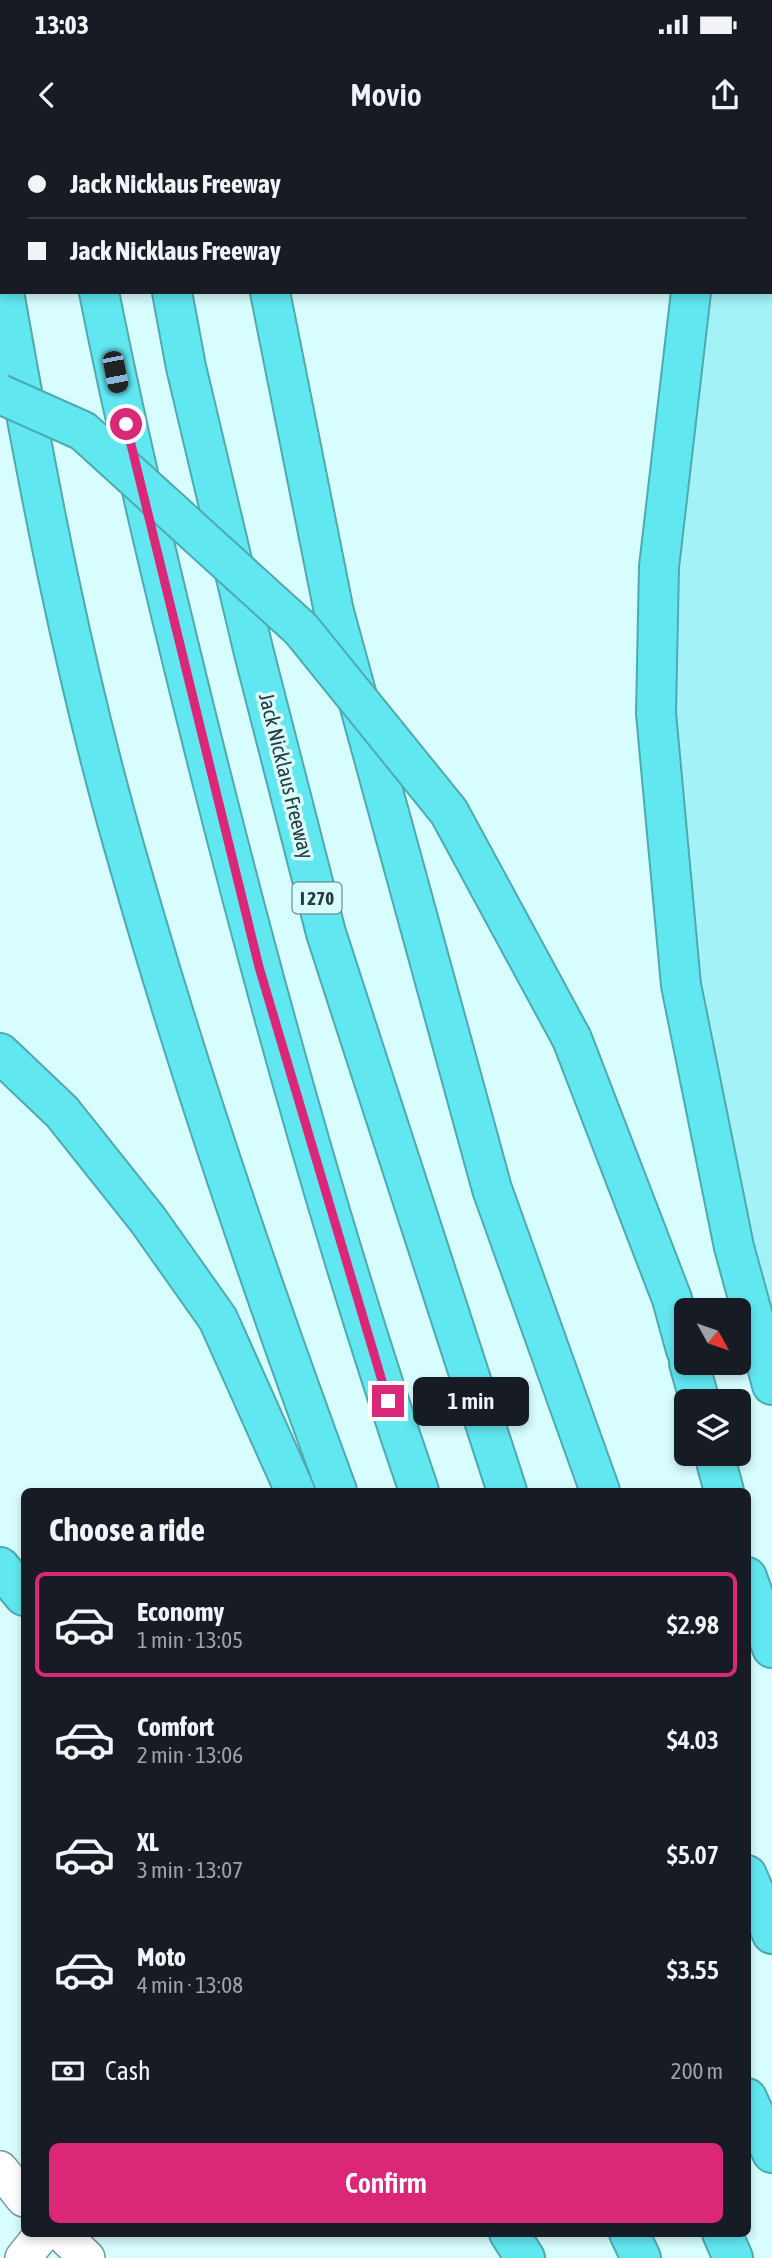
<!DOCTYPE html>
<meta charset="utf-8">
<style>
:root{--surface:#171b24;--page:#242831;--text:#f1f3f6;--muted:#9ea1a6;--line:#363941;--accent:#db2777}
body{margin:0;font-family:"Asap Condensed",sans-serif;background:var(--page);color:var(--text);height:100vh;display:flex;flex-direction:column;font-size:26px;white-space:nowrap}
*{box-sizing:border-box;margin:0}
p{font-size:23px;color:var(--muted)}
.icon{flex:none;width:38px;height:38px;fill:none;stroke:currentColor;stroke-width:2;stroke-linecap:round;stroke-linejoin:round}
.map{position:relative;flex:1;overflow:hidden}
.side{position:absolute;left:21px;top:1348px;width:730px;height:749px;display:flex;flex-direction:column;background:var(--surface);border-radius:10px;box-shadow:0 4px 10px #0003}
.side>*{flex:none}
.top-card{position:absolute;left:0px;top:0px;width:774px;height:154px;box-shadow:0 4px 10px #0003;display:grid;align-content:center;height:154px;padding:0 28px;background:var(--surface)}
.needle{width:46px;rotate:130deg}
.tools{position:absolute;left:674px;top:1158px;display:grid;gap:14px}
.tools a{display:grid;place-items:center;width:77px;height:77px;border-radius:10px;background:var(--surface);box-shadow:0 4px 10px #0003;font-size:35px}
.end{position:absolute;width:32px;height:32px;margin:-16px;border:9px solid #db2777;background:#fff;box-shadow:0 0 0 4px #fff}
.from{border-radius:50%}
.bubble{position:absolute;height:49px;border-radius:10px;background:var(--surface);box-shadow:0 4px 10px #0003;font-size:23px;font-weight:600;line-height:49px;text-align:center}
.car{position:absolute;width:21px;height:42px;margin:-21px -10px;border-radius:9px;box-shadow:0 0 5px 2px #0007;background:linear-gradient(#222 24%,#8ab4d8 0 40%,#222 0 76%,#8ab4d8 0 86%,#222 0)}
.top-card b{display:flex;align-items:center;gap:24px;height:66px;font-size:26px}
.top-card b+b{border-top:2px solid var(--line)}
.top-card i{width:18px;height:18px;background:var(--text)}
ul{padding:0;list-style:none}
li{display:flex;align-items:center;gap:21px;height:105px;margin:0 14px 10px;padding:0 14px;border:4px solid transparent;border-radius:10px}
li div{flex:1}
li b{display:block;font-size:26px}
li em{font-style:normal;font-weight:600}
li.on{border-color:var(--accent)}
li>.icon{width:63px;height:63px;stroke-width:1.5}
h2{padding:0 28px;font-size:32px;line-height:84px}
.pay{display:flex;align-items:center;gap:18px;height:77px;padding:0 28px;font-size:26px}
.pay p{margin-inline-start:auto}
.action{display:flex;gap:14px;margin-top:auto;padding:14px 28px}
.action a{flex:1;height:80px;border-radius:10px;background:var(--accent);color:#fff;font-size:28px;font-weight:600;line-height:80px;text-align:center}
.status{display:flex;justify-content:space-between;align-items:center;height:49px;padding:0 35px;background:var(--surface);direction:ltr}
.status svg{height:19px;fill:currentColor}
header{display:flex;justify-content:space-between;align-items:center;height:91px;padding:0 28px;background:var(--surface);font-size:32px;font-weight:600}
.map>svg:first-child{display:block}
.green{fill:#a3f2f7}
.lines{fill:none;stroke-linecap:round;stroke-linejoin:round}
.minor-casing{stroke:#74989a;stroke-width:38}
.highway-casing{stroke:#4eaab0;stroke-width:42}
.minor{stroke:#fff;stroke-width:35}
.highway{stroke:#61e7f0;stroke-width:38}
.highway-bridge-casing{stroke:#4eaab0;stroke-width:42;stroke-linecap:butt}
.highway-bridge{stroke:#61e7f0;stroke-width:38}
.route{stroke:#db2777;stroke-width:9}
.labels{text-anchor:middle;stroke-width:7;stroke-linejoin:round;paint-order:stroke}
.shield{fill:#d7fdff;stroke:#5e7475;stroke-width:2}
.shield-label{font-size:19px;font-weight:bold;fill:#2a393a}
.street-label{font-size:21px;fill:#2a393a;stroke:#d7fdff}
</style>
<div class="status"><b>13:03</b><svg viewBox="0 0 49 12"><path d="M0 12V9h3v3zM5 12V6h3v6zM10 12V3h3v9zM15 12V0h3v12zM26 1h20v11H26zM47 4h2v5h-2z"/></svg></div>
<header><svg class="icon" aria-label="back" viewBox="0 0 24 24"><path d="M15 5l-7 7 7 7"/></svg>Movio<svg class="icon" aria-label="share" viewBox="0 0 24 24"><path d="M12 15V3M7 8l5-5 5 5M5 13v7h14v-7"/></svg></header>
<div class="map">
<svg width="772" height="2118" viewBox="0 0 772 2118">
<rect width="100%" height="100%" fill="#d7fdff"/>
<!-- green -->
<path class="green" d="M745,0H772V1199L734,1038L678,729L668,496L686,318L712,152H772V2Z"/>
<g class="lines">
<!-- minor casing -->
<g class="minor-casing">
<g id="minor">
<path d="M0,2029L24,2059"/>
<path d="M61,2093L87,2118"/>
<path d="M23,2118L43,2093"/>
</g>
</g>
<!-- highway casing -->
<g class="highway-casing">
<g id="highway">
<path d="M68,0L69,2"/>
<path d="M147,0V2"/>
<path d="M239,0L240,2"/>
<path d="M728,2V0"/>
<path d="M4,152C38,345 75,539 130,727C190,938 261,1145 337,1351"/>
<path d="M99,152C131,313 170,473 210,632C271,874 338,1115 419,1351"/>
<path d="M172,152L186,227L254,513L326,793L507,1351"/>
<path d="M270,152L334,472L492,1049L600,1351"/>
<path d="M691,152L659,427L656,573L681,845L734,1107L772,1245"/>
<path d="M572,899L672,1159L686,1210"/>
<path d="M0,913L62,972L148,1080L218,1179L295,1351"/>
<path d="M689,1223L700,1262"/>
<path d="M714,1314L724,1351"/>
<path d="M0,1427L24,1456"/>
<path d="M747,1437L772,1508"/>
<path d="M747,1735L772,1794"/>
<path d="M747,1958L772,2013"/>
<path d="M509,2093L525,2118"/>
<path d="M629,2093L641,2118"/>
<path d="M722,2093L733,2118"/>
</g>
</g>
<!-- minor -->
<use href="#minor" class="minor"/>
<!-- highway -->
<use href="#highway" class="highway"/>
<!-- highway-bridge casing -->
<g class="highway-bridge-casing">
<path id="highway-bridge" d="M0,254L83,291L301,489L449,672L572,899"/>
</g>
<!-- highway-bridge -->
<use href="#highway-bridge" class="highway-bridge"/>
</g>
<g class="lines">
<!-- route -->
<path class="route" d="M126,284L259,827L388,1261"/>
</g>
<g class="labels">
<!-- shield labels -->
<rect class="shield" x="292.5" y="742.5" width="49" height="31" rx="5"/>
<g class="shield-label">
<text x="317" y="765">I 270</text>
</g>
<!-- street labels -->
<g class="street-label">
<text transform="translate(286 636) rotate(76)" y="7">Jack Nicklaus Freeway</text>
</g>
</g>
</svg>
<div class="tools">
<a><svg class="needle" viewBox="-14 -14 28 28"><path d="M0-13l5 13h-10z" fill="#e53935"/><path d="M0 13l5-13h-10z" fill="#9ea1a6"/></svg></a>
<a><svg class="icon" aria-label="layers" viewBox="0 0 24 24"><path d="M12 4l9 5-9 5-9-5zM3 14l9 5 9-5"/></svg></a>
</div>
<i class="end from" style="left:126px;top:284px"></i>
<i class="end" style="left:388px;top:1261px"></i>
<div class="bubble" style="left:413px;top:1237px;width:116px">1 min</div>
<i class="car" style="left:115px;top:232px;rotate:169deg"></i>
<div class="top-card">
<b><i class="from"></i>Jack Nicklaus Freeway</b>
<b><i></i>Jack Nicklaus Freeway</b>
</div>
<section class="side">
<h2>Choose a ride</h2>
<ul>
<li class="on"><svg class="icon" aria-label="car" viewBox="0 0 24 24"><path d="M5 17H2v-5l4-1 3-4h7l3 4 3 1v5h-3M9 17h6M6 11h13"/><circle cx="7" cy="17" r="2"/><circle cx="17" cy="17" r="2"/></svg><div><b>Economy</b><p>1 min · 13:05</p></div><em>$2.98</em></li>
<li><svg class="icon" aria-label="car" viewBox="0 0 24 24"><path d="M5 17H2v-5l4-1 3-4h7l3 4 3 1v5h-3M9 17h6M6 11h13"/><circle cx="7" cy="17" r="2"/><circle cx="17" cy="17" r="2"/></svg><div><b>Comfort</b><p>2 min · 13:06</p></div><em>$4.03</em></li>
<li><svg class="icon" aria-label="car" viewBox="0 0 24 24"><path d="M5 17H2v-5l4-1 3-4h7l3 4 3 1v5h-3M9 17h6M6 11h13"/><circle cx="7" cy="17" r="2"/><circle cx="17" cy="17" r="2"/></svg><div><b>XL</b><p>3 min · 13:07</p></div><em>$5.07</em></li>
<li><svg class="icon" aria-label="car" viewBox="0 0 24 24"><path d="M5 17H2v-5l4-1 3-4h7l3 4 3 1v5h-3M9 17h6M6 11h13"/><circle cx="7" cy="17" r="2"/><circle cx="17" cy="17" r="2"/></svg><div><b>Moto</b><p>4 min · 13:08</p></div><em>$3.55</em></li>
</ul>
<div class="pay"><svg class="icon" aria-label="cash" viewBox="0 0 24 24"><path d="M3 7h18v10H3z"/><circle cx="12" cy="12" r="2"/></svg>Cash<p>200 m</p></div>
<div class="action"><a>Confirm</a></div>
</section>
</div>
